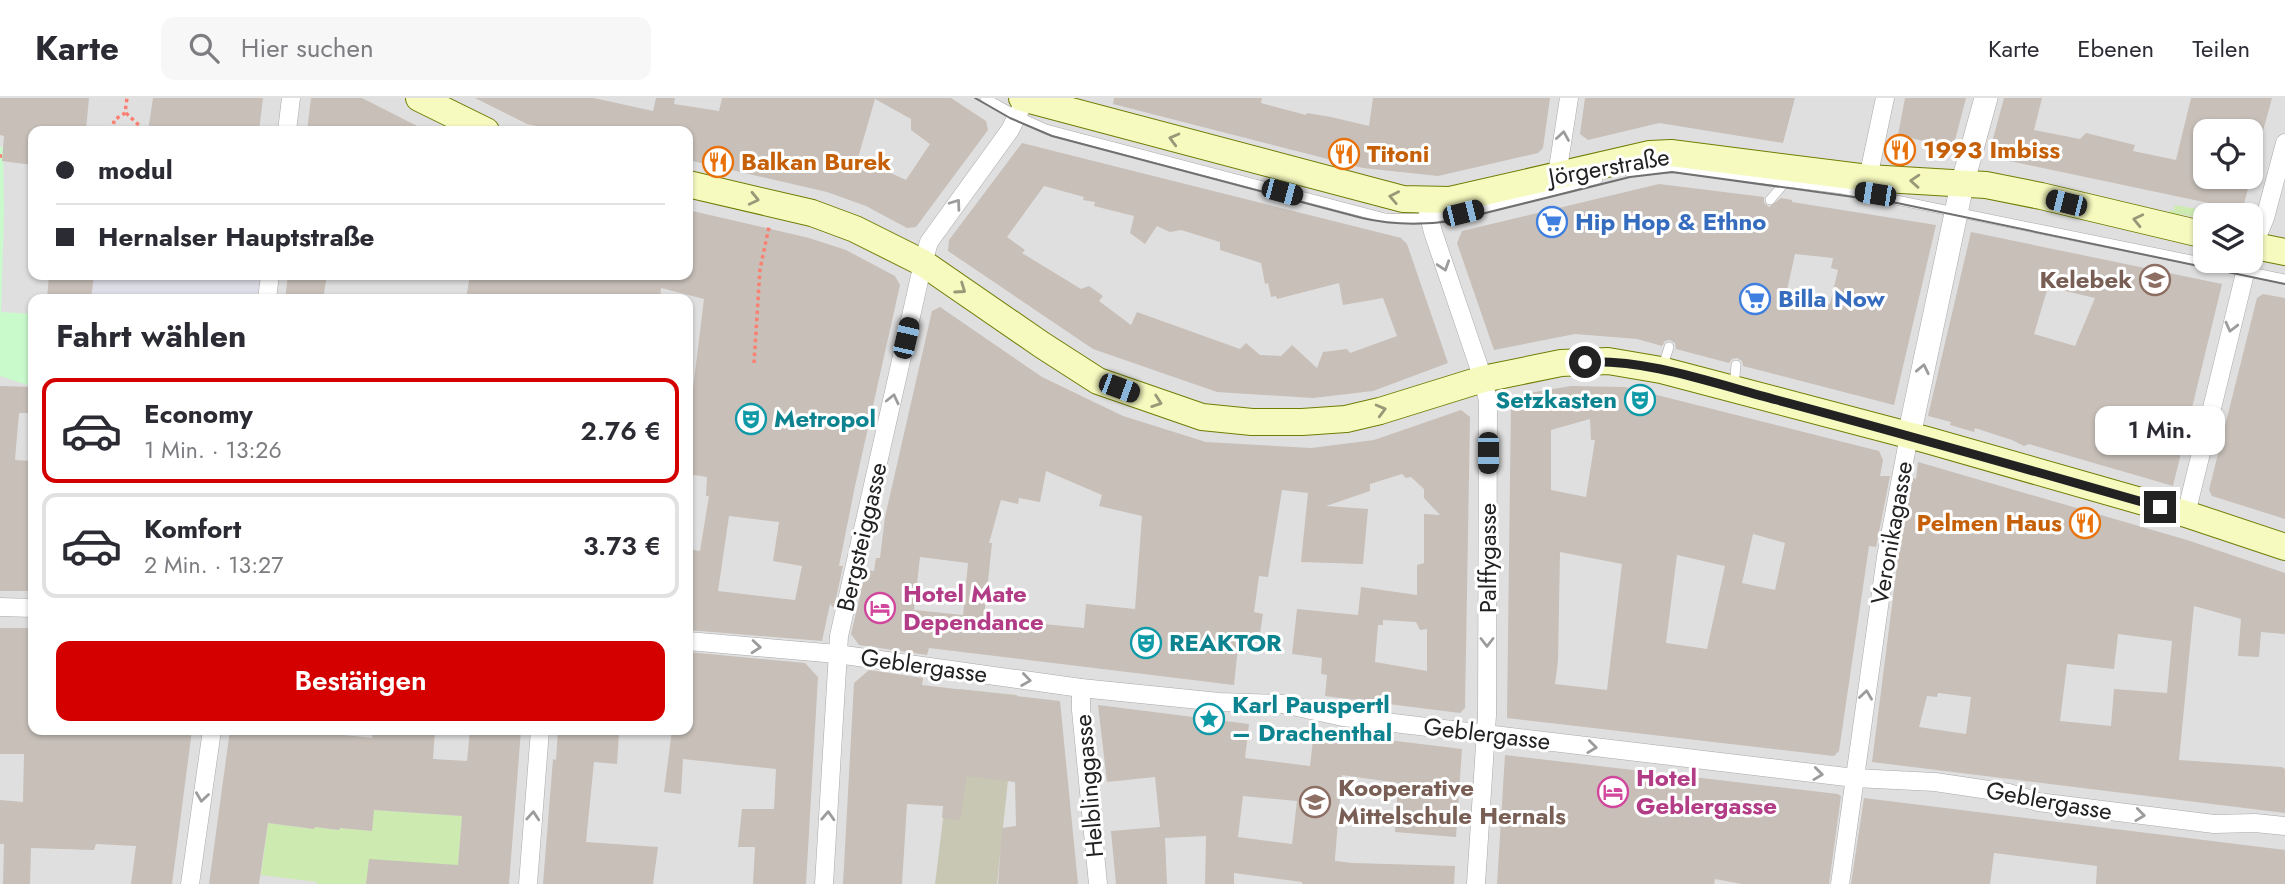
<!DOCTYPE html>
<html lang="de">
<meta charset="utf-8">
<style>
:root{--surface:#fff;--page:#f7f7f7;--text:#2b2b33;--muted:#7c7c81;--line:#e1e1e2;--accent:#d40000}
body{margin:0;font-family:Jost,sans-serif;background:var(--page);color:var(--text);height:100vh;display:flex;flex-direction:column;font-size:26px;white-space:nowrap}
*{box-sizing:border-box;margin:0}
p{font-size:23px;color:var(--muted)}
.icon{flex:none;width:38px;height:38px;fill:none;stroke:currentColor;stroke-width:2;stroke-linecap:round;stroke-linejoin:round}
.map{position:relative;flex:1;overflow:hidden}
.drawer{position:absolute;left:28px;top:196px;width:665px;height:441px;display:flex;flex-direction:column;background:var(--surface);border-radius:14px;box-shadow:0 2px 5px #0004}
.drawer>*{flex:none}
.banner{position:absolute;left:28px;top:28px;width:665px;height:154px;border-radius:14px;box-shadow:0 2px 5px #0004;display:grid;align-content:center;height:154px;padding:0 28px;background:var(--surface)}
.tools{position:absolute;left:2193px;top:21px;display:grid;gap:14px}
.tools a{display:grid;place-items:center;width:70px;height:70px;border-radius:14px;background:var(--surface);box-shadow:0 2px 5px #0004;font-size:35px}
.end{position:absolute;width:32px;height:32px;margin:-16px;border:9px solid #222;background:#fff;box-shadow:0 0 0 4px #fff}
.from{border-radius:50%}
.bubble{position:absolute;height:49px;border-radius:14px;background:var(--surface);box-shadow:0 2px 5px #0004;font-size:23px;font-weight:600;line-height:49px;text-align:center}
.car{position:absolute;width:21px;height:42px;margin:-21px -10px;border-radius:9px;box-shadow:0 0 5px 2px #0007;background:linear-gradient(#222 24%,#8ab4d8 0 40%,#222 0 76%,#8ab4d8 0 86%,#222 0)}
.banner b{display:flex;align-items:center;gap:24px;height:66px;font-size:26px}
.banner b+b{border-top:2px solid var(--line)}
.banner i{width:18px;height:18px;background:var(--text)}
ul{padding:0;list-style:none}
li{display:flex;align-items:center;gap:21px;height:105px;margin:0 14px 10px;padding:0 14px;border:4px solid var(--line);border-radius:14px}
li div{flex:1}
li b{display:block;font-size:26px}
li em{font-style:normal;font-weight:600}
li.selected{border-color:var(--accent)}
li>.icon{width:63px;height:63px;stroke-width:1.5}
h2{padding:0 28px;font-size:32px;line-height:84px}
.button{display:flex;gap:14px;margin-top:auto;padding:14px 28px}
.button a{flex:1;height:80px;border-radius:14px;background:var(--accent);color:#fff;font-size:28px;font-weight:600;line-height:80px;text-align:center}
header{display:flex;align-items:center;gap:42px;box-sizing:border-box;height:98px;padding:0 35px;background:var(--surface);border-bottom:2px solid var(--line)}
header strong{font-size:33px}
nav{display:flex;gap:38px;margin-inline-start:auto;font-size:24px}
.search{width:490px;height:63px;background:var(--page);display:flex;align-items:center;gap:18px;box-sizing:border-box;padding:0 24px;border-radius:14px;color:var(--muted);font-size:26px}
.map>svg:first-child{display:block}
.residential{fill:#e0dfdf;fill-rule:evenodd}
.construction{fill:#c7c7b4}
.grass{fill:#cdebb0}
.park{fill:#c8facc}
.plaza{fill:#dddde8}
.building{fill:#c7bfb8;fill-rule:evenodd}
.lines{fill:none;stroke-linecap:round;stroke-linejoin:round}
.service-casing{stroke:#a9a9a9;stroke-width:10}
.minor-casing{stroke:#a9a9a9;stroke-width:19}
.tertiary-casing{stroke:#a9a9a9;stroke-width:24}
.secondary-casing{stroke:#707d05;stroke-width:28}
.path{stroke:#fa8072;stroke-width:3.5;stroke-dasharray:3.5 3.5;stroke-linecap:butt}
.service{stroke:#fff;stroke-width:9}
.minor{stroke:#fff;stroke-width:18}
.tertiary{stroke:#fff;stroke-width:23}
.secondary{stroke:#f7fabf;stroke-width:26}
.tram{stroke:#707070;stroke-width:2}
.oneway{stroke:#9c9c9c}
.oneway2{stroke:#979978}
.route{stroke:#222;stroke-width:9}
.labels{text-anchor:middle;stroke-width:6;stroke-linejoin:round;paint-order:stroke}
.food-label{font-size:24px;font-weight:bold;fill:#c56008;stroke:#fff;text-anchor:start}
.street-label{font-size:24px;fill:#222;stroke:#fff}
.shop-label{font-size:24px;font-weight:bold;fill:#366cbe;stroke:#fff;text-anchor:start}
.education-label{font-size:24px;font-weight:bold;fill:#785e54;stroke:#fff;text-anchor:end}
.culture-label{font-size:24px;font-weight:bold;fill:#0d838f;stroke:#fff;text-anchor:start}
.hotel-label{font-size:24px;font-weight:bold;fill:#b23c85;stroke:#fff;text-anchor:start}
</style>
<header>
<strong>Karte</strong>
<div class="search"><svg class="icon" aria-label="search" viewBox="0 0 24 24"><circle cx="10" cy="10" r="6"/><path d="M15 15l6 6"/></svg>Hier suchen</div>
<nav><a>Karte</a><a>Ebenen</a><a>Teilen</a></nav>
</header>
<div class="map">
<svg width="2285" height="786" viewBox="0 0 2285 786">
<rect width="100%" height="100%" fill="#f2efe9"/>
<!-- residential -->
<path class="residential" d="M0,0H1665L1659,25L1727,35L1735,0H2285V786H0ZM33,33H688V177H33ZM2205,33H2250V79H2205ZM2205,117H2250V163H2205ZM33,201H688V632H33Z"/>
<!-- construction -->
<path class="construction" d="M959,591L1017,597L997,786H935Z"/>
<!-- grass -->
<g class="grass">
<path d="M2175,107L2228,117H2205V121L2180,116L2178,120L2169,118L2170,112H2174Z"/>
<path d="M373,712L462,718L458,767L366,786H317V784L261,777L268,725L314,731L315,729L339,732L340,730L372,733Z"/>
</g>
<!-- park -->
<path class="park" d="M0,49H3L4,115L1,214L33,216V289L0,278Z"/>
<!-- plaza -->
<path class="plaza" d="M94,177H270L267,201H91Z"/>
<!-- building -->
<g class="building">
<path d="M0,0H89L86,32L33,33V67L2,63L4,38L0,37Z"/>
<path d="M153,0H263L259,33H216L188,30V33H148Z"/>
<path d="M311,0H362L427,33H307Z"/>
<path d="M475,0H594L653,13L656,0H675L674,6L719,13L722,0H951L986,23L988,32L916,129L907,130L866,108L827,94L688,62V33H562L527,26ZM875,1L911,21V32L930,46L906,82L858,60Z"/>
<path d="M1114,0H1262L1261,5L1306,17L1307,15L1331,19L1369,28L1373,0H1550L1543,50L1538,55L1438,78L1363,70L1113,6Z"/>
<path d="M1585,0H1795L1783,45L1659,25L1588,42L1580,36Z"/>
<path d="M1905,0H1966L1953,50L1898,37Z"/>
<path d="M2004,0H2042L2034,32L2080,41L2086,35L2135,47L2133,53L2176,62L2191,0H2272L2263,33H2205V79H2251L2244,106L2237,111L1995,60L1990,52Z"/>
<path d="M1022,45L1401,140L1407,146L1448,265L1373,293L1313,300L1217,294L1093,251L948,153L949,142ZM1044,88L1084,99L1083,102L1095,104L1094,108L1134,118L1130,135L1145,146L1157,128L1170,134L1181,132L1220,144V152L1261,165L1265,186L1268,185L1271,199L1276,198L1277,201L1339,185L1343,207L1383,200L1397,238L1350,255L1347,251L1323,254L1317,270L1292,247L1281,258L1260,257L1246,245L1240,251L1137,214L1131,227L1099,203L1103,198L1089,188L1081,191L1022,155L1025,152L1007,139Z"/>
<path d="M1659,86L1764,99V105L1769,109L1781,100L1792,102V104L1936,127L1894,307L1743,268L1742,263L1737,260L1732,261L1729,265L1676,251L1675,245L1670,242L1665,243L1662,248L1637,241L1575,236L1494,252L1457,145L1462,133ZM1795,156L1833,160L1831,170L1838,172L1830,206L1787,192Z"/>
<path d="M688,112L809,140L846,152L895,178L900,187L855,388L839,468H843L834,510L830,506L822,543L688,532V451L700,453L709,398H706L707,379L688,376V307H691L704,201L661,190L660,201H466L470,177H688ZM729,418L779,424L773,463L802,468L795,502L718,493Z"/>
<path d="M1971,134L2222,186L2173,388L2029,346L2024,348L2012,342L1975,330L1974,334L1950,327L1951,324L1928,318ZM2048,189L2095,200L2075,248L2034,236Z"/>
<path d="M49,177H94L91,201H47Z"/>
<path d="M288,177H327L323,201H285Z"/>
<path d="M2263,196L2285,200V421L2212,398L2209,392L2257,200Z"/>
<path d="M940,209L1042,279L1123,318L1206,344L1311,350L1374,342L1461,312L1470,319L1465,610L1460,615L1325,598L1327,577L1321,576L1322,560L1292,556L1297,511L1358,517L1361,489L1417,497V467L1424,465V416L1440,417L1424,400V391L1411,379L1406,380L1402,376L1370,386V393L1326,408L1368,411L1363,466L1301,464L1308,395L1282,392L1268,479L1259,478L1254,514L1263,516L1259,542L1239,539L1234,587L929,550L927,557L859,547L851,536L866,472L874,473L876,460H880L885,419L932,213ZM1046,373L1102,397L1099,408L1142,418L1135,511L1086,506L1084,530L984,520L992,445H989L1001,402L1018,406L1019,400L1040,404ZM920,459L968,465L963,517L914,512ZM1383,522L1416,524L1420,532L1427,531V573L1375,564L1378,527H1383Z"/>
<path d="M0,288L33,289V315H19L15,362L33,363V493H0Z"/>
<path d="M1571,288L1625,289L1879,353L1883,362L1880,378H1890L1876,449L1869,448L1839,653L1834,658L1507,620L1511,302L1517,297ZM1590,321L1591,342H1595L1586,399L1551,392V332ZM1753,436L1785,445L1775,492L1742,485ZM1560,454L1622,466L1607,592L1555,586L1558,563ZM1677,457L1725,468L1707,551L1666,545Z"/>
<path d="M1918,364L2187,442L2285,475V536L2261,534L2259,559L2238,558L2241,521L2194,508L2179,662L2282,669L2285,671V715L1872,664L1899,452L1913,380L1916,381ZM2118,536L2172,543L2167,595L2114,591L2111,628L2060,623L2067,566L2114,571ZM1938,595L1971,599L1966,636L1919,629L1927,598L1937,599Z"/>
<path d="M0,530H33V632H192L172,786H131L136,748L96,746L94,752L31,750L30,786H3L4,746H0V702L23,704L24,656H0Z"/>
<path d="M688,554L805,565L818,579L806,786H753L755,749H738L742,711H774L776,671L683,661L681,696L664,694L672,632H688Z"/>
<path d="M869,572L923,580L922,587L1060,603L1078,786H998L1002,730L1016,728L1015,684L967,678L960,722L942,720L943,708L907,706L902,786H843L854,585Z"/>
<path d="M1098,607L1249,626L1245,660L1310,668L1314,633L1462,651L1456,739L1395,734L1398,685L1342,677L1335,760V763L1353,765L1455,768L1454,786H1302V784L1234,775V786H1205L1206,738L1165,740L1167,786H1116L1111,733L1160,729L1155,679L1107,684ZM1243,698L1297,703L1292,746L1238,739Z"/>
<path d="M230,632H297L372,640L373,632H435L433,661L467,663L470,632H521L509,786H366L369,761L458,767L462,718L374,712L372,733L340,730L339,732L315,729L314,731L268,725L259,786H209Z"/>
<path d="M558,632H597V634L619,635L617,666L594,664L586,744L658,749L653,786H543L553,661L556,662Z"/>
<path d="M1505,657L1838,696L1841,698L1829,786H1742L1715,781L1714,786H1497Z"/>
<path d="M1864,700L2285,752V786H2096L2097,768L1994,755L1990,786H1851Z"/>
</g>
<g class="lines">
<!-- service casing -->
<g class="service-casing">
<g id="service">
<path d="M985,0L1017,18L1046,31L1385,120C1455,125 1531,98 1598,81"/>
<path d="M1629,74L1673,70L1842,91L2285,181"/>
<path d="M1770,102L1788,81"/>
<path d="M1662,271L1669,249"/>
<path d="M1734,289L1736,267"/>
</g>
</g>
<!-- minor casing -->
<g class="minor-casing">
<g id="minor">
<path d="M287,33L291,0"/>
<path d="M1557,77L1569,0"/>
<path d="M1868,80L1885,0"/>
<path d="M1425,102L1433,134L1483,281L1488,303L1487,617L1476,786"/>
<path d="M2250,155L2265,120L2285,45"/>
<path d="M267,201L270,177"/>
<path d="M2186,416L2248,163"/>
<path d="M0,509L33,510"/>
<path d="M688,543L837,556L1081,590L1219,604L1283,606L1343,619L1855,680L1935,684L2009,695L2038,704L2214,726L2255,725L2285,728"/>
<path d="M1081,590V612L1098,786"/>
<path d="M190,786L212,632"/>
<path d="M528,786L540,632"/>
<path d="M824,786L839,538L923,165L929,144L1010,32L1026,0"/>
<path d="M1840,786L1886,459L1909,338"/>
</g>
</g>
<!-- tertiary casing -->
<g class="tertiary-casing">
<path id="tertiary" d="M1909,338L1962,87L1986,0"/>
</g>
<!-- secondary casing -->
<g class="secondary-casing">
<g id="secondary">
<path d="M419,0L486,33"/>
<path d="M1022,0L1403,101L1450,102L1650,56L1671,55L1868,80L1986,87L2041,98L2205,137"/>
<path d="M688,86L812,115L855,131L923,165L1042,247L1098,283L1202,319L1252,324H1302L1346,321L1380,313L1483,281L1561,265L1608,263L1661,272L1927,342L2186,416L2285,449"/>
<path d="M2250,147L2285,154"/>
</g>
</g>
<!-- path -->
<g class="path">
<path d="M126,15L145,33"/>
<path d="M113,33L114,22L125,15L127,0"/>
<path d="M0,58H2"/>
<path d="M754,265L760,171L769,129"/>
</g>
<!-- service -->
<use href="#service" class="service"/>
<!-- minor -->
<use href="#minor" class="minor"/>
<!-- tertiary -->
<use href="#tertiary" class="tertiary"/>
<!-- secondary -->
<use href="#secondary" class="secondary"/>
<!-- tram -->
<path class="tram" d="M975,0L1010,20L1052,38L1362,120C1392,127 1422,127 1453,123L1630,79L1672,74L1897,105L2285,186"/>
</g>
<!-- one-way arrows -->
<defs><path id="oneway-chevron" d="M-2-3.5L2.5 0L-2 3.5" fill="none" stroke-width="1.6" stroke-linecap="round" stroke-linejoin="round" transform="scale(1.75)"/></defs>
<g class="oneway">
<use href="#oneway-chevron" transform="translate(1563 38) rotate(-81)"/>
<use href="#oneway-chevron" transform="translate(956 106) rotate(-54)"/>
<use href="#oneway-chevron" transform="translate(1444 168) rotate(72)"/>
<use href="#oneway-chevron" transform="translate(2231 229) rotate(104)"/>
<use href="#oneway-chevron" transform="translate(1923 271) rotate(-78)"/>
<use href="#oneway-chevron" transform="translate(893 301) rotate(-77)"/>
<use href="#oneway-chevron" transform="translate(1487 544) rotate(90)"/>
<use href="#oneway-chevron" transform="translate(756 549) rotate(5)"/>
<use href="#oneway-chevron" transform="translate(1026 582) rotate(8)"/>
<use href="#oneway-chevron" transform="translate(1866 597) rotate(-82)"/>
<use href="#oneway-chevron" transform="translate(1592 649) rotate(7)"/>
<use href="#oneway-chevron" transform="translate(1818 676) rotate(7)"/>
<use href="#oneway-chevron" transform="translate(202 699) rotate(98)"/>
<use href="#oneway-chevron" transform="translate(2140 717) rotate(7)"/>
<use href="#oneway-chevron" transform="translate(533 718) rotate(-86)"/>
<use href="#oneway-chevron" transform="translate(828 718) rotate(-87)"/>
</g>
<g class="oneway2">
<use href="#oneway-chevron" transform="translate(1174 41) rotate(-165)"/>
<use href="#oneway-chevron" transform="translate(1915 83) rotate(-176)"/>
<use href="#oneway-chevron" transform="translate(1394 99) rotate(-169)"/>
<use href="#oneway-chevron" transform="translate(754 101) rotate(13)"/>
<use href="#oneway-chevron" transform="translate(2138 122) rotate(-167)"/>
<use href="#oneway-chevron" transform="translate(961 191) rotate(35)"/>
<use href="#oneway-chevron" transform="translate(1157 304) rotate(19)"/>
<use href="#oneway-chevron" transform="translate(1381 312) rotate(-15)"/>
</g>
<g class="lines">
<!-- route -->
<path class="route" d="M1585,264C1649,261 1715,286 1777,302C1905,336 2033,373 2160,409"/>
</g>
<!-- icons -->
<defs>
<g id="restaurant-ring" transform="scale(1.575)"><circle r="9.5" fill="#fff" stroke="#e8710a" stroke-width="1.5"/><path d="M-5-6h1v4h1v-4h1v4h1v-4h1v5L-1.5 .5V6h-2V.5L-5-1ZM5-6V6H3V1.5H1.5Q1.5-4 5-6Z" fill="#e8710a"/></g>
<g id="supermarket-ring" transform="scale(1.575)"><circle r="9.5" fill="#fff" stroke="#3f7fe0" stroke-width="1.5"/><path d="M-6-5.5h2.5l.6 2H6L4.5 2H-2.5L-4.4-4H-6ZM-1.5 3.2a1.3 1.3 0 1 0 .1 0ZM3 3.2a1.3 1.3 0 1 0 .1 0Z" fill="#3f7fe0"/></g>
<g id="school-ring" transform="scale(1.575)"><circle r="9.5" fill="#fff" stroke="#8d6e63" stroke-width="1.5"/><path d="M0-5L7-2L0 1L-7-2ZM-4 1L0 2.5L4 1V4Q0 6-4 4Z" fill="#8d6e63"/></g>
<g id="theatre-ring" transform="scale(1.575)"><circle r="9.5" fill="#fff" stroke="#0f9aa8" stroke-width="1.5"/><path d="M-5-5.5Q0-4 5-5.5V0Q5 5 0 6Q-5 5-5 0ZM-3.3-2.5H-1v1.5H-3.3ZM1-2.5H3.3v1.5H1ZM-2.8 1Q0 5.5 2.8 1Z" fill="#0f9aa8"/></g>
<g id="hotel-ring" transform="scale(1.575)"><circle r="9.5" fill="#fff" stroke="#d1479c" stroke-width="1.5"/><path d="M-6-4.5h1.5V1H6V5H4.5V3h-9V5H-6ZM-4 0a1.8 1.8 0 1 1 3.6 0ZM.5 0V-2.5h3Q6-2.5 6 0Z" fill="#d1479c"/></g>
<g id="sight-ring" transform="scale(1.575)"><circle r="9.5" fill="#fff" stroke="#0f9aa8" stroke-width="1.5"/><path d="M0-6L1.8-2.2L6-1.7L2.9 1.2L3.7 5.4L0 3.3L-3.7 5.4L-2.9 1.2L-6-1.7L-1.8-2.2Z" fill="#0f9aa8"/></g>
</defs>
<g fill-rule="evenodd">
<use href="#restaurant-ring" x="1900" y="52"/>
<use href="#restaurant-ring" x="1344" y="56"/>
<use href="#restaurant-ring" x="718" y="64"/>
<use href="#supermarket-ring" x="1552" y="124"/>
<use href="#school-ring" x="2155" y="182"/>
<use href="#supermarket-ring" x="1755" y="201"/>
<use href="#theatre-ring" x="1640" y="302"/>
<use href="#theatre-ring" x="751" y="321"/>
<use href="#restaurant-ring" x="2085" y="425"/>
<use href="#hotel-ring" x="880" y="510"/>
<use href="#theatre-ring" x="1146" y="545"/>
<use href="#sight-ring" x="1209" y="621"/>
<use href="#hotel-ring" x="1613" y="694"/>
<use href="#school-ring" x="1315" y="704"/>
</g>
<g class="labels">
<!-- food labels -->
<g class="food-label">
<text x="1923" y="60">1993 Imbiss</text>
<text x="1367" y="64">Titoni</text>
<text x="741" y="72">Balkan Burek</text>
<text x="2062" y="433" text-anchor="end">Pelmen Haus</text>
</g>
<!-- street labels -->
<g class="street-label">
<text transform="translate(1609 69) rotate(-10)" y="8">Jörgerstraße</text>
<text transform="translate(1892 435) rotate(-80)" y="8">Veronikagasse</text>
<text transform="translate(862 439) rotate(-77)" y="8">Bergsteiggasse</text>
<text transform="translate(1488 460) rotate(-90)" y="8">Palffygasse</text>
<text transform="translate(924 568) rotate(8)" y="8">Geblergasse</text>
<text transform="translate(1487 636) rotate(7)" y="8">Geblergasse</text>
<text transform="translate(1089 688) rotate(-95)" y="8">Helblinggasse</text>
<text transform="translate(2049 703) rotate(10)" y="8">Geblergasse</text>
</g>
<!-- shop labels -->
<g class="shop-label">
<text x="1575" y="132">Hip Hop &amp; Ethno</text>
<text x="1778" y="209">Billa Now</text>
</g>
<!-- education labels -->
<g class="education-label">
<text x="2132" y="190">Kelebek</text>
<text x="1338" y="698" text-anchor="start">Kooperative<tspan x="1338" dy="28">Mittelschule Hernals</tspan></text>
</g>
<!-- culture labels -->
<g class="culture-label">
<text x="1617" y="310" text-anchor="end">Setzkasten</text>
<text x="774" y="329">Metropol</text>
<text x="1169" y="553">REAKTOR</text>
<text x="1232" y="615">Karl Pauspertl<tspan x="1232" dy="28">– Drachenthal</tspan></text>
</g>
<!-- hotel labels -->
<g class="hotel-label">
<text x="903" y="504">Hotel Mate<tspan x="903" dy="28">Dependance</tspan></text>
<text x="1636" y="688">Hotel<tspan x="1636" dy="28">Geblergasse</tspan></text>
</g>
</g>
</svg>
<div class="tools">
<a><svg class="icon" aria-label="locate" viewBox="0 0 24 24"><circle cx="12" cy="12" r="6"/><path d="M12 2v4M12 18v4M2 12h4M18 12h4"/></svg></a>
<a><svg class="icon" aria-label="layers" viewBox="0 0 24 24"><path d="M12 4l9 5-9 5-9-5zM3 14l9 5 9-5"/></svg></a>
</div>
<i class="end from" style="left:1585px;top:264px"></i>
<i class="end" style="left:2160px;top:409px"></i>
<div class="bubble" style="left:2095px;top:308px;width:130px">1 Min.</div>
<i class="car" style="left:1282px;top:94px;rotate:105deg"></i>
<i class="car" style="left:1875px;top:96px;rotate:279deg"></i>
<i class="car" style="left:2066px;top:105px;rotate:284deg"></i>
<i class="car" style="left:1463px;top:115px;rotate:76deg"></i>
<i class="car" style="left:906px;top:240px;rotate:13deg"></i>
<i class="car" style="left:1119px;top:290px;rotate:110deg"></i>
<i class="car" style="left:1488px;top:355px;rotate:180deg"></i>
<div class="banner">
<b><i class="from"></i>modul</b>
<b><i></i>Hernalser Hauptstraße</b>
</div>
<section class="drawer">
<h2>Fahrt wählen</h2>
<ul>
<li class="selected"><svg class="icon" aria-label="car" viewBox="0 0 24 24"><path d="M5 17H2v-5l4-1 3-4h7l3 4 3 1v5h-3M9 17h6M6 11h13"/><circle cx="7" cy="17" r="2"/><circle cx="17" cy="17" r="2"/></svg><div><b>Economy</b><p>1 Min. · 13:26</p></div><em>2.76 €</em></li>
<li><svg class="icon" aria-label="car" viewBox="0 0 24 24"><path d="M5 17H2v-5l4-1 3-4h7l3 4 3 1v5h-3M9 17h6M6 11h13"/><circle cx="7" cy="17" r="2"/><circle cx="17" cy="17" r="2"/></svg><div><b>Komfort</b><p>2 Min. · 13:27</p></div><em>3.73 €</em></li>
</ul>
<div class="button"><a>Bestätigen</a></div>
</section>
</div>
